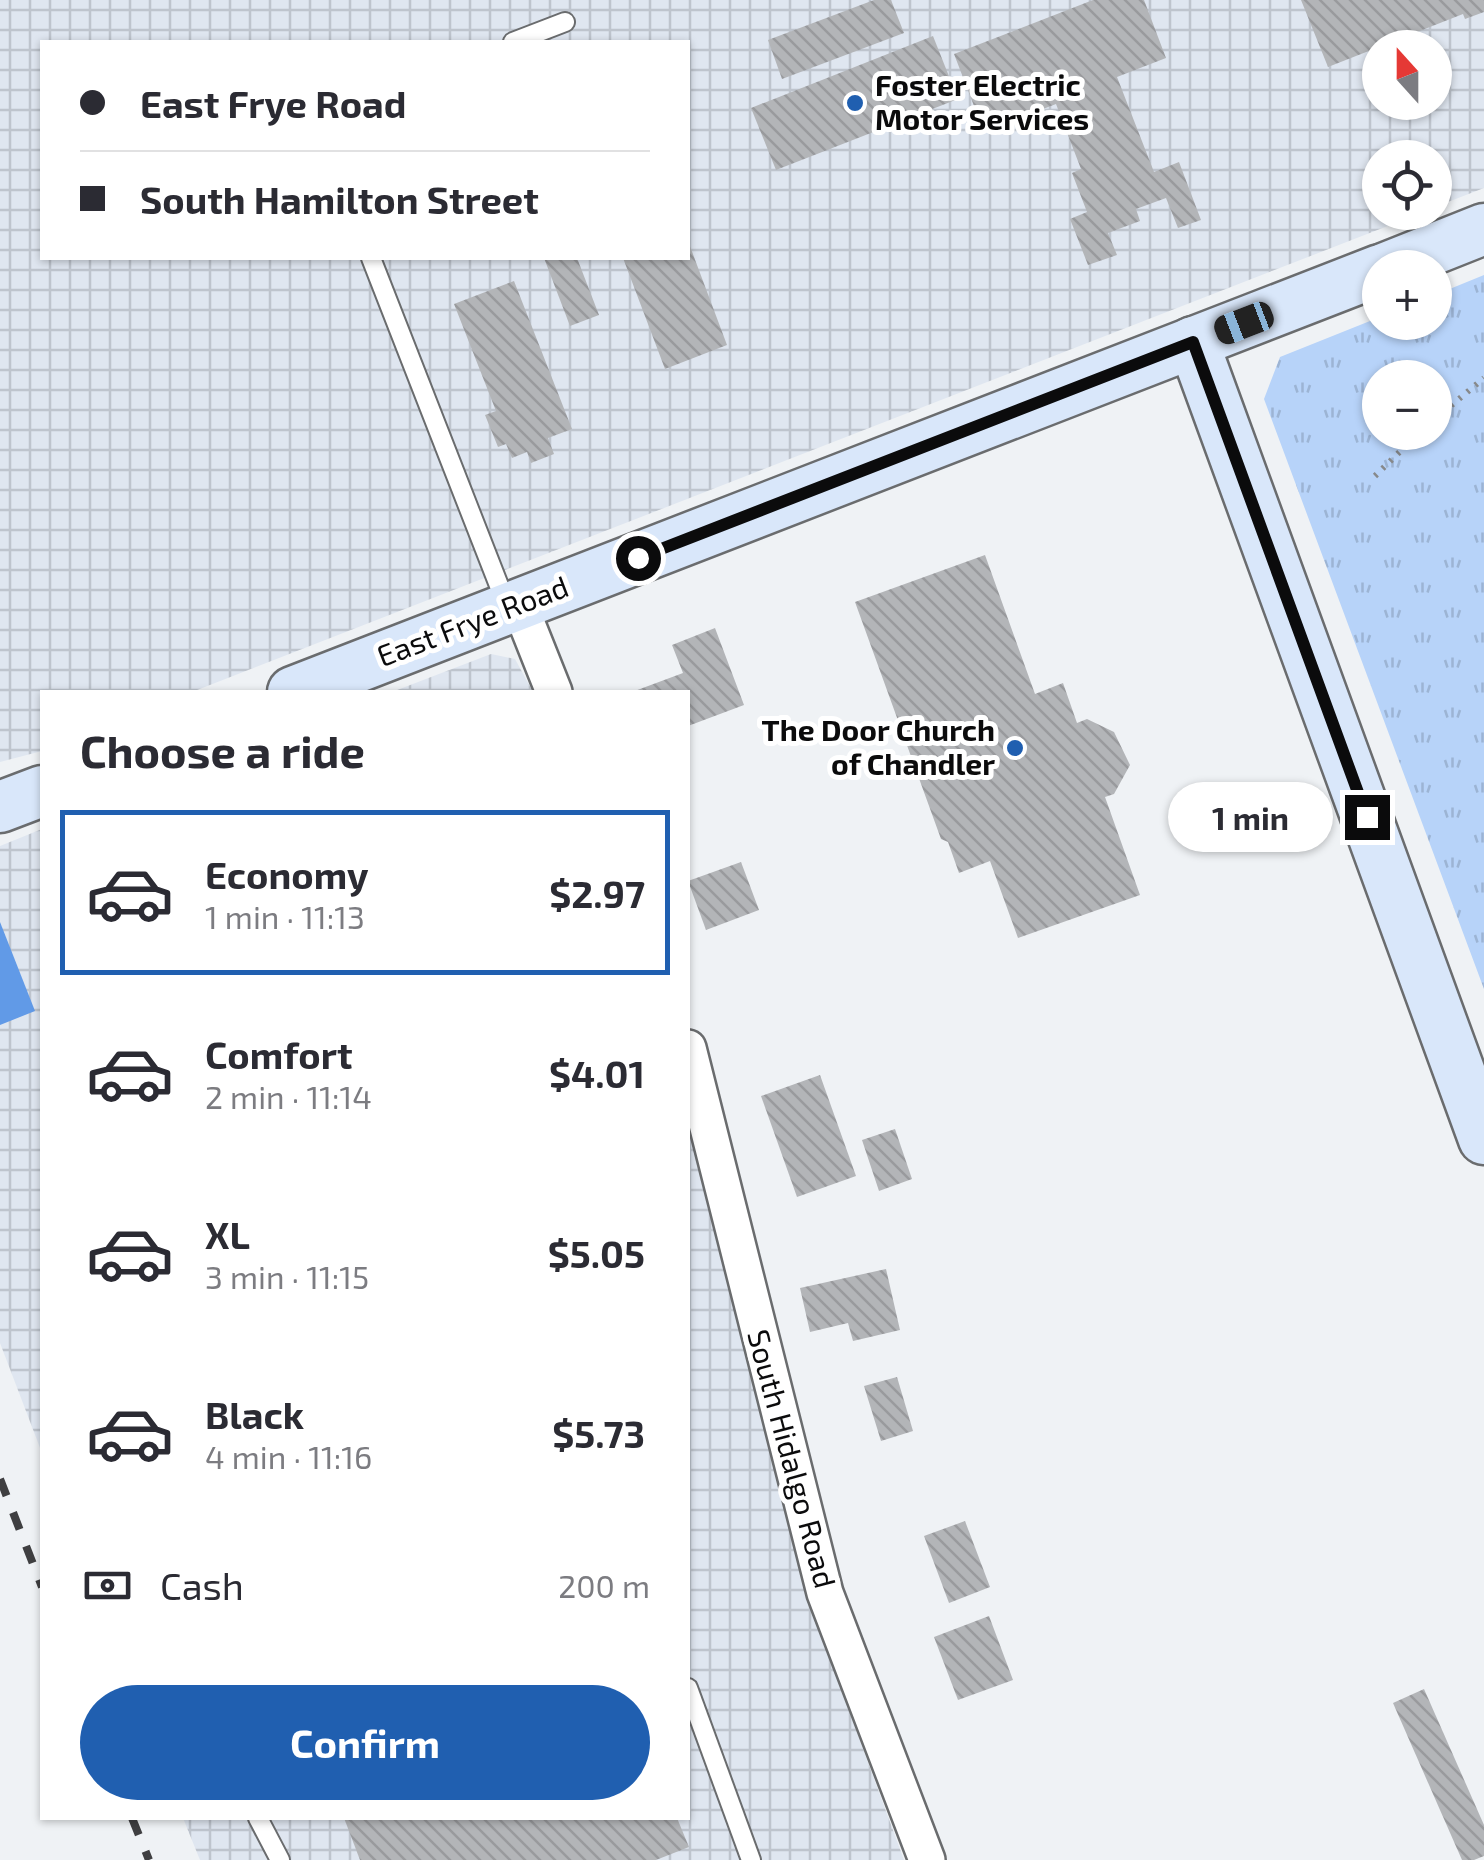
<!DOCTYPE html>
<meta charset="utf-8">
<style>
:root{--surface:#fff;--page:#f2f2f3;--text:#2b2b33;--muted:#7c7c81;--line:#e1e1e2;--accent:#205fb0}
body{margin:0;font-family:"Exo 2",sans-serif;background:var(--page);color:var(--text);height:100vh;display:flex;flex-direction:column;font-size:38px;white-space:nowrap}
*{box-sizing:border-box;margin:0}
p{font-size:32px;color:var(--muted)}
.icon{flex:none;width:55px;height:55px;fill:none;stroke:currentColor;stroke-width:2;stroke-linecap:round;stroke-linejoin:round}
.map{position:relative;flex:1;overflow:hidden}
.drawer{position:absolute;left:40px;top:690px;width:650px;height:1130px;display:flex;flex-direction:column;background:var(--surface);border-radius:0px;box-shadow:0 2px 8px #0004}
.drawer>*{flex:none}
.banner{position:absolute;left:40px;top:40px;width:650px;height:220px;border-radius:0px;box-shadow:0 2px 8px #0004;display:grid;align-content:center;height:220px;padding:0 40px;background:var(--surface)}
.needle{width:65px;rotate:339deg}
.tools{position:absolute;left:1362px;top:30px;display:grid;gap:20px}
.tools a{display:grid;place-items:center;width:90px;height:90px;border-radius:50%;background:var(--surface);box-shadow:0 2px 8px #0004;font-size:50px}
.end{position:absolute;width:45px;height:45px;margin:-22px;border:12px solid #0b0b0c;background:#fff;box-shadow:0 0 0 5px #fff}
.from{border-radius:50%}
.bubble{position:absolute;height:70px;border-radius:35px;background:var(--surface);box-shadow:0 2px 8px #0004;font-size:32px;font-weight:700;line-height:70px;text-align:center}
.car{position:absolute;width:30px;height:60px;margin:-30px -15px;border-radius:12px;box-shadow:0 0 8px 2px #0007;background:linear-gradient(#222 24%,#8ab4d8 0 40%,#222 0 76%,#8ab4d8 0 86%,#222 0)}
.banner b{display:flex;align-items:center;gap:35px;height:95px;font-size:38px}
.banner b+b{border-top:2px solid var(--line)}
.banner i{width:25px;height:25px;background:var(--text)}
ul{padding:0;list-style:none}
li{display:flex;align-items:center;gap:30px;height:165px;margin:0 20px 15px;padding:0 20px;border:5px solid transparent;border-radius:0px}
li div{flex:1}
li b{display:block;font-size:38px}
li em{font-style:normal;font-weight:700}
li.selected{border-color:var(--accent)}
li>.icon{width:90px;height:90px;stroke-width:1.5}
h2{padding:0 40px;font-size:45px;line-height:120px}
.pay{display:flex;align-items:center;gap:25px;height:110px;padding:0 40px;font-size:38px}
.pay p{margin-inline-start:auto}
.cta{display:flex;gap:20px;margin-top:auto;padding:20px 40px}
.cta a{flex:1;height:115px;border-radius:60px;background:var(--accent);color:#fff;font-size:40px;font-weight:700;line-height:115px;text-align:center}
.map>svg:first-child{display:block}
.industrial{fill:url(#industrial-grid);fill-rule:evenodd}
.grass{fill:url(#grass-tufts);fill-rule:evenodd}
.water{fill:#619ae7}
.building{fill:url(#building-back-hatch)}
.lines{fill:none;stroke-linecap:round;stroke-linejoin:round}
.lane-casing{stroke:#6a6c6e;stroke-width:22}
.street-casing{stroke:#6a6c6e;stroke-width:40}
.secondary-casing{stroke:#6a6c6e;stroke-width:55}
.path{stroke:#87898b;stroke-width:6;stroke-dasharray:2.5 8;stroke-linecap:butt}
.lane{stroke:#fff;stroke-width:18}
.street{stroke:#fff;stroke-width:35}
.secondary{stroke:#d9e7fa;stroke-width:50}
.rail{stroke:#3f3f41;stroke-width:8;stroke-dasharray:18 18;stroke-linecap:butt}
.route{stroke:#0b0b0c;stroke-width:12}
.poi-dot{fill:#205fb0;stroke:#fff;stroke-width:4}
.labels{text-anchor:middle;stroke-width:10;stroke-linejoin:round;paint-order:stroke}
.poi-label{font-size:30px;font-weight:bold;fill:#0b0b0c;stroke:#fff;text-anchor:start}
.street-label{font-size:30px;fill:#0b0b0c;stroke:#fff}
</style>
<div class="map">
<svg width="1484" height="1860" viewBox="0 0 1484 1860">
<defs>
<pattern id="industrial-grid" width="8" height="8" patternUnits="userSpaceOnUse" patternTransform="scale(2.5)"><rect width="8" height="8" fill="#dfe6f0"/><path d="M0 4h8M4 0v8" fill="none" stroke="#bec4cd"/></pattern>
<pattern id="grass-tufts" width="24" height="20" patternUnits="userSpaceOnUse" patternTransform="scale(2.5)"><rect width="24" height="20" fill="#b7d3f9"/><path d="M3 7l-1-3M5 7V3M7 7l1-3M15 17l-1-3M17 17v-4M19 17l1-3" fill="none" stroke="#9cb4d4"/></pattern>
<pattern id="building-back-hatch" width="6" height="6" patternUnits="userSpaceOnUse" patternTransform="scale(2.5)"><rect width="6" height="6" fill="#b3b5b8"/><path d="M-1 5l2 2M0 0l6 6M5-1l2 2" fill="none" stroke="#999a9d"/></pattern>
</defs>
<rect width="100%" height="100%" fill="#eff2f5"/>
<!-- industrial -->
<g class="industrial">
<path d="M0,0H1484V188L1435,207V158H1380V212L1421,213L192,692H42V751L0,762ZM42,42H688V258H42ZM1380,48H1435V102H1380Z"/>
<path d="M491,654L515,659L533,692H392Z"/>
<path d="M42,829V1453L0,1343V846Z"/>
<path d="M688,1114L813,1613L904,1860H200L183,1818H688Z"/>
</g>
<!-- grass -->
<path class="grass" d="M1484,275V989L1264,399L1280,357L1380,317V322H1435V295ZM1380,378H1435V432H1380Z"/>
<!-- water -->
<path class="water" d="M0,922L35,1011L0,1025Z"/>
<!-- building -->
<g class="building">
<path d="M874,0H891L904,33L782,79L768,40Z"/>
<path d="M1093,0H1144L1166,58L1117,77L1154,172L1179,162L1201,220L1178,228L1166,198L1136,209L1140,221L1108,233L1117,255L1088,265L1070,219L1087,212L1072,173L1081,169L1056,104L984,132L954,54Z"/>
<path d="M1301,0H1484V12L1465,19L1463,14L1328,67Z"/>
<path d="M933,36L958,99L776,170L751,108Z"/>
<path d="M688,241L727,345L665,369L623,258H688Z"/>
<path d="M544,258H577L599,315L570,326Z"/>
<path d="M514,281L572,429L548,438L554,454L531,463L527,452L512,458L506,444L498,447L485,415L496,411L454,304Z"/>
<path d="M985,555L1035,694L1063,683L1077,723L1087,719L1114,732L1130,765L1114,794L1105,797L1140,895L1018,938L990,861L959,873L948,842L941,839L855,602Z"/>
<path d="M715,628L744,705L688,726V692H632L683,673L672,645Z"/>
<path d="M741,862L759,910L706,930L688,881Z"/>
<path d="M820,1075L856,1176L797,1197L761,1096Z"/>
<path d="M895,1129L912,1179L879,1191L862,1140Z"/>
<path d="M886,1269L900,1330L853,1341L848,1323L810,1332L800,1288Z"/>
<path d="M897,1377L913,1431L881,1441L864,1386Z"/>
<path d="M965,1521L990,1587L949,1603L924,1536Z"/>
<path d="M989,1616L1013,1680L958,1700L934,1637Z"/>
<path d="M1424,1689L1484,1825V1856L1474,1860H1462L1393,1703Z"/>
<path d="M344,1818H677L689,1847L656,1860H360Z"/>
</g>
<g class="lines">
<!-- lane casing -->
<g class="lane-casing">
<g id="lane">
<path d="M513,42L565,22"/>
<path d="M371,258L507,606"/>
<path d="M688,1688L751,1860"/>
<path d="M258,1818L280,1860"/>
</g>
</g>
<!-- street casing -->
<g class="street-casing">
<g id="street">
<path d="M519,604L554,692"/>
<path d="M688,1048L825,1593L927,1860"/>
</g>
</g>
<!-- secondary casing -->
<g class="secondary-casing">
<g id="secondary">
<path d="M1386,268L1484,229"/>
<path d="M1193,342L1484,1139"/>
<path d="M293,692L1380,270"/>
<path d="M0,807L42,791"/>
</g>
</g>
<!-- path -->
<g class="path">
<path d="M1435,419L1484,378"/>
<path d="M1375,476L1420,432"/>
</g>
<!-- lane -->
<use href="#lane" class="lane"/>
<!-- street -->
<use href="#street" class="street"/>
<!-- secondary -->
<use href="#secondary" class="secondary"/>
<!-- rail -->
<g class="rail">
<path d="M0,1479L42,1587"/>
<path d="M132,1818L149,1860"/>
</g>
</g>
<g class="lines">
<!-- route -->
<path class="route" d="M638,558L1193,342L1367,817"/>
</g>
<!-- markers -->
<g class="poi-dot">
<circle cx="855" cy="103" r="10"/>
<circle cx="1015" cy="748" r="10"/>
</g>
<g class="labels">
<!-- poi labels -->
<g class="poi-label">
<text x="875" y="96">Foster Electric<tspan x="875" dy="34">Motor Services</tspan></text>
<text x="995" y="741" text-anchor="end">The Door Church<tspan x="995" dy="34">of Chandler</tspan></text>
</g>
<!-- street labels -->
<g class="street-label">
<text transform="translate(473 622) rotate(-21)" y="10">East Frye Road</text>
<text transform="translate(791 1459) rotate(75)" y="10">South Hidalgo Road</text>
</g>
</g>
</svg>
<div class="tools">
<a><svg class="needle" viewBox="-14 -14 28 28"><path d="M0-13l5 13h-10z" fill="#e53935"/><path d="M0 13l5-13h-10z" fill="#7c7c81"/></svg></a>
<a><svg class="icon" aria-label="locate" viewBox="0 0 24 24"><circle cx="12" cy="12" r="6"/><path d="M12 2v4M12 18v4M2 12h4M18 12h4"/></svg></a>
<a>+</a>
<a>−</a>
</div>
<i class="end from" style="left:638px;top:558px"></i>
<i class="end" style="left:1367px;top:817px"></i>
<div class="bubble" style="left:1168px;top:782px;width:165px">1 min</div>
<i class="car" style="left:1244px;top:323px;rotate:249deg"></i>
<div class="banner">
<b><i class="from"></i>East Frye Road</b>
<b><i></i>South Hamilton Street</b>
</div>
<section class="drawer">
<h2>Choose a ride</h2>
<ul>
<li class="selected"><svg class="icon" aria-label="car" viewBox="0 0 24 24"><path d="M5 17H2v-5l4-1 3-4h7l3 4 3 1v5h-3M9 17h6M6 11h13"/><circle cx="7" cy="17" r="2"/><circle cx="17" cy="17" r="2"/></svg><div><b>Economy</b><p>1 min · 11:13</p></div><em>$2.97</em></li>
<li><svg class="icon" aria-label="car" viewBox="0 0 24 24"><path d="M5 17H2v-5l4-1 3-4h7l3 4 3 1v5h-3M9 17h6M6 11h13"/><circle cx="7" cy="17" r="2"/><circle cx="17" cy="17" r="2"/></svg><div><b>Comfort</b><p>2 min · 11:14</p></div><em>$4.01</em></li>
<li><svg class="icon" aria-label="car" viewBox="0 0 24 24"><path d="M5 17H2v-5l4-1 3-4h7l3 4 3 1v5h-3M9 17h6M6 11h13"/><circle cx="7" cy="17" r="2"/><circle cx="17" cy="17" r="2"/></svg><div><b>XL</b><p>3 min · 11:15</p></div><em>$5.05</em></li>
<li><svg class="icon" aria-label="car" viewBox="0 0 24 24"><path d="M5 17H2v-5l4-1 3-4h7l3 4 3 1v5h-3M9 17h6M6 11h13"/><circle cx="7" cy="17" r="2"/><circle cx="17" cy="17" r="2"/></svg><div><b>Black</b><p>4 min · 11:16</p></div><em>$5.73</em></li>
</ul>
<div class="pay"><svg class="icon" aria-label="cash" viewBox="0 0 24 24"><path d="M3 7h18v10H3z"/><circle cx="12" cy="12" r="2"/></svg>Cash<p>200 m</p></div>
<div class="cta"><a>Confirm</a></div>
</section>
</div>
